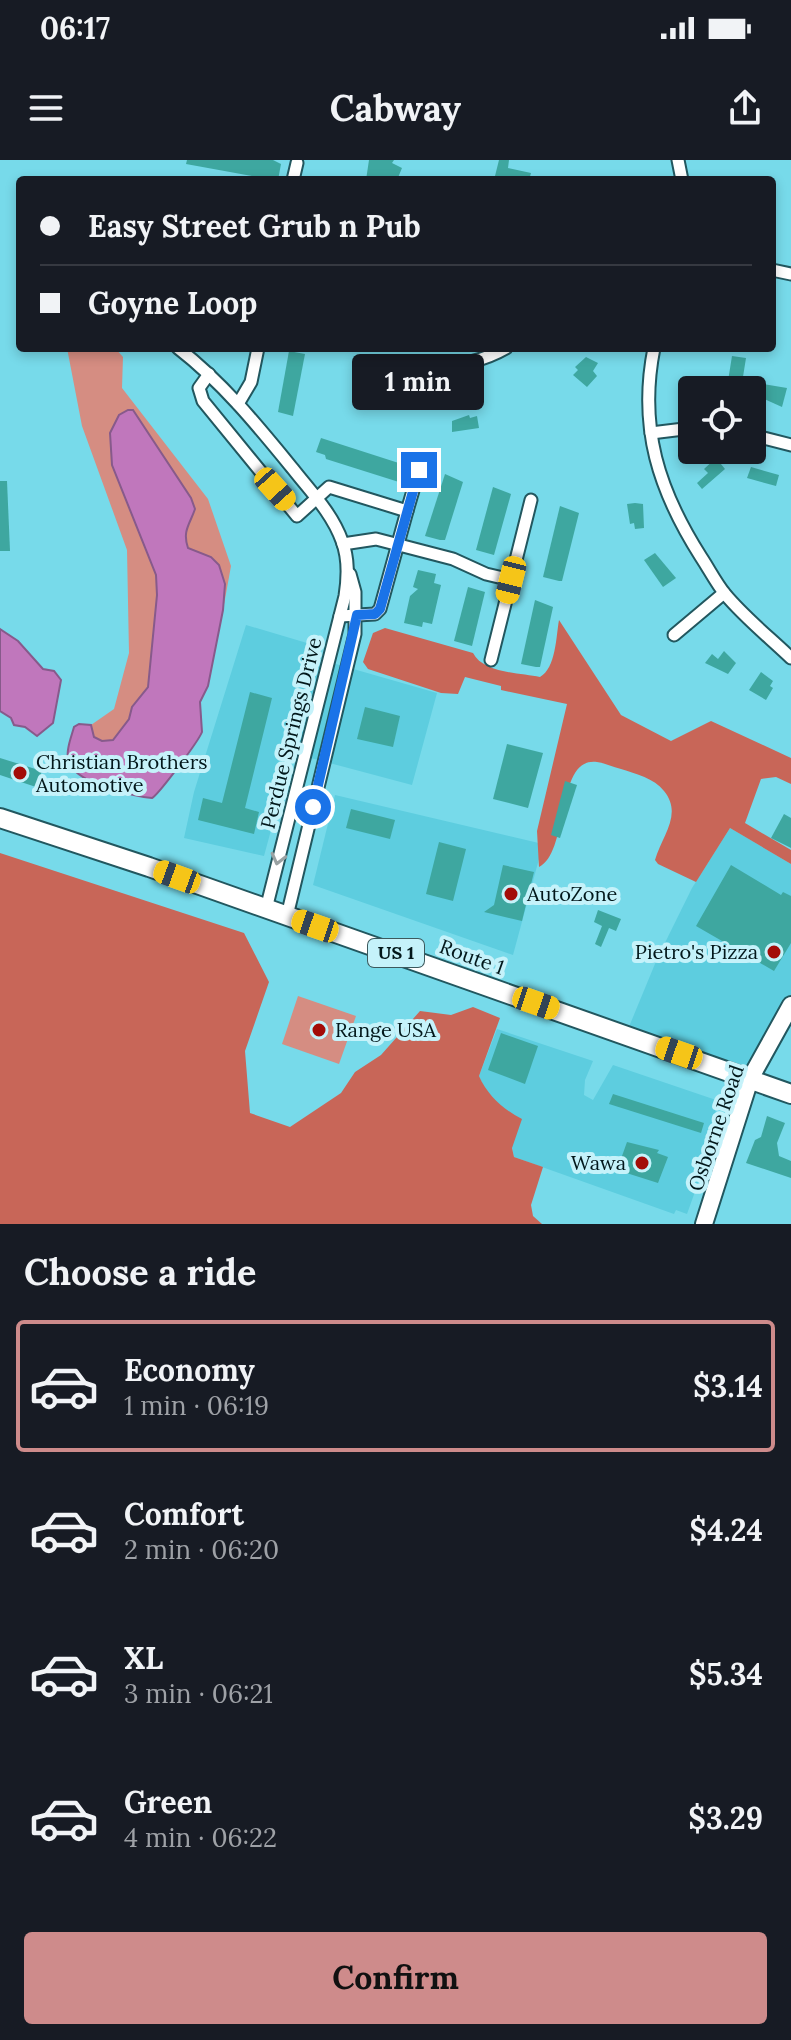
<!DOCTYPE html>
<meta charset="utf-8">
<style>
:root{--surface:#171b24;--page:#242831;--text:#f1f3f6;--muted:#9ea1a6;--line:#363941;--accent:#ce8b8b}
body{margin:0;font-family:Lora,serif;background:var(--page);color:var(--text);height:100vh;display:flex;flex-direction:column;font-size:30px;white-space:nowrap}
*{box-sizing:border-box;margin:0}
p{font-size:26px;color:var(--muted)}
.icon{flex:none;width:44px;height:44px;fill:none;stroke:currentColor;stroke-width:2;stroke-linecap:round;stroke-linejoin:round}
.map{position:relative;height:1064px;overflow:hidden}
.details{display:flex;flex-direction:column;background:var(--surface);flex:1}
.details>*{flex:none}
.top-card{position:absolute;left:16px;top:16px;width:760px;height:176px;border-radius:8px;box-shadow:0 4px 12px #0003;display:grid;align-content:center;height:176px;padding:0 24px;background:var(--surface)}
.buttons{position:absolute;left:678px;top:216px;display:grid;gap:16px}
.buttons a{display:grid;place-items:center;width:88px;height:88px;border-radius:8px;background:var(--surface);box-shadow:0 4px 12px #0003;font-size:40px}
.end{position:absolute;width:36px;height:36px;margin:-18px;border:10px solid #1a73e8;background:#fff;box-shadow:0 0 0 4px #fff}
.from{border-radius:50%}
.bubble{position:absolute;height:56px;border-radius:8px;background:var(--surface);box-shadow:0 4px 12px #0003;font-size:26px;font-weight:800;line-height:56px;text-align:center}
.car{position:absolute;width:24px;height:48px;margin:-24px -12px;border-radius:10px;box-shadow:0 0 6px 2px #0007;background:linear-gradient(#f5c518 24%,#345 0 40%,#f5c518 0 76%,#345 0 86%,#f5c518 0)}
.top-card b{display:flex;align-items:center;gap:28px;height:76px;font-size:30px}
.top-card b+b{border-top:2px solid var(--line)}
.top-card i{width:20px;height:20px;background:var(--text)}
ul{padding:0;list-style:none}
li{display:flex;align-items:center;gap:24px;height:132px;margin:0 16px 12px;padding:0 8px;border:4px solid transparent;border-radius:8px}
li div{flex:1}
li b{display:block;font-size:30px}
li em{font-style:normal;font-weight:800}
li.current{border-color:var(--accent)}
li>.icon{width:72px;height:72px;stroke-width:1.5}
h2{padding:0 24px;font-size:36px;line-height:96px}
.button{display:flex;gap:16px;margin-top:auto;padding:16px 24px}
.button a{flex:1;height:92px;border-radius:8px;background:var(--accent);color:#111;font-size:32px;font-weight:800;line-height:92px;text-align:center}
.status{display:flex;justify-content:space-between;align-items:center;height:56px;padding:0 40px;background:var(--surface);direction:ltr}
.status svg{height:22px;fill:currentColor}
header{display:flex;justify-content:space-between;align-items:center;height:104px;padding:0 24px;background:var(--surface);font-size:36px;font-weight:800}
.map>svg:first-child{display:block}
.built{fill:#5dcddf}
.green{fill:#d58d82}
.forest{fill:#c86658}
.water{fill:#c077bc;stroke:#875a8b;stroke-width:2}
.building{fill:#3ea7a0}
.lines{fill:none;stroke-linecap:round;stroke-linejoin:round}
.street-casing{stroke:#22575f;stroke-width:15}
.secondary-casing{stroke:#22575f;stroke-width:20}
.primary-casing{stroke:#22575f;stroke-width:22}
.street{stroke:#fff;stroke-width:11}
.secondary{stroke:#fff;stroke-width:16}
.primary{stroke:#fff;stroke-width:18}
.oneway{stroke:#9aa2a3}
.route{stroke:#1a73e8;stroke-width:10}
.poi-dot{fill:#a30c08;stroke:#c5f2fa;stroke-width:3}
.labels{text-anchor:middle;stroke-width:8;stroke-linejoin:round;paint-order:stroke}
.shield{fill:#c5f2fa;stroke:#3c595d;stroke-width:2}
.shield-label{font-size:18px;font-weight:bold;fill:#02171a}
.street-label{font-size:20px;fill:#02171a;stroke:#c5f2fa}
.poi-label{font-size:20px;fill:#02171a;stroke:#c5f2fa;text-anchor:start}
</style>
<div class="status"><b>06:17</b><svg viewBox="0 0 49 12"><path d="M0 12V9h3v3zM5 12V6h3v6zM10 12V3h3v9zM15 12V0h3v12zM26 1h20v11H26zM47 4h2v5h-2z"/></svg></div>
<header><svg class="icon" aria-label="menu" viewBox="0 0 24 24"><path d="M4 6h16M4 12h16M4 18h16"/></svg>Cabway<svg class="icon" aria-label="share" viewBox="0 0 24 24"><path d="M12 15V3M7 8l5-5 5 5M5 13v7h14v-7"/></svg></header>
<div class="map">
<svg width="791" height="1064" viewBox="0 0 791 1064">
<rect width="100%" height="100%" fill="#77daea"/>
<!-- built -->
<g class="built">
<path d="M246,465L317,486L315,498L437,533L412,625L292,593L264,696L184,678L194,632Z"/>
<path d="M335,635L543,684L513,795L313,725Z"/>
<path d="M730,668L791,704V844L750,919L626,874L657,799L692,728Z"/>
<path d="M497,869L593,901L585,920L584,935L593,940L613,905L719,941L715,951L722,956L687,1054L676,1050L674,1054L514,997L505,950L486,932L479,916Z"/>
</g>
<!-- green -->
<g class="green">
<path d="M67,188H115L123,197L122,228L208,339L231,406L223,450L225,424L211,397L188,388C182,372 190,364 195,349L156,415L157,435L149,527L132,547L129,559L113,580L102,581L94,577L91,565L114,549L129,493L127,390L82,266Z"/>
<path d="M298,836L356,856L339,904L282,884Z"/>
</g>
<!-- forest -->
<g class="forest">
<path d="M559,460L621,555L671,581L711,561L791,598V624L776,617L761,619L745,663L791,690V704L730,668L696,722L658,704L655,700C662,676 683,654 664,631C654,618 636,614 621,609C613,607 605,603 597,602C555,596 570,692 539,707L537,671L567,544L501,530V526L465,517L458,534L441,533L368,509L363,502L373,473L385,468L473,493C483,513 520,513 540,517C556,508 556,477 559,460Z"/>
<path d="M0,693L244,773L269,822L245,891L250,953L290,967L341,933L355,912L381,895L420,851L451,855L473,847L500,858L479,916C488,936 503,949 522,959L512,988L514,997L543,1007L531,1045L533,1056L542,1064H0Z"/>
</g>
<!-- water -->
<g class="water">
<path d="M128,250H133L191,338L195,349C190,364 182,371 188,388L211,397L219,405L225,424L223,450L208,526L200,542L202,572C198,582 158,635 152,638C131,636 81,624 70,605C64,594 71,578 74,567L79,564L91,565L94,577L102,581L113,580L129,559L132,547L148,527L157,435L156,415L112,305L110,273L119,255Z"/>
<path d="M0,469L18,481L43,509L54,511L61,520L53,563L37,576L25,567L14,565L11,558L0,551Z"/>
</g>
<!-- building -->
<g class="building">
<path d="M187,0H273L281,4L278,20H274L186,4Z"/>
<path d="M369,0H394L392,3L402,8L397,20H366Z"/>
<path d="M499,0H509L508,8L531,13L529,20H494Z"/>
<path d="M289,191L305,194L293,256L278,252Z"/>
<path d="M732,196L746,198L742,223L758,224V230H718V220L728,221Z"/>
<path d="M586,197L598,203L593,211L597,216L587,227L573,215L578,210L575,207Z"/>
<path d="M763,224L787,228L782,247L760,237Z"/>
<path d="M469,255L470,258L477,256L479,268L452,272V261Z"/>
<path d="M321,278L408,306L402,323L326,299L325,295L316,292Z"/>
<path d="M716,298L725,309L702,329L697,323L708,313L704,309Z"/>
<path d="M751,307L779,315L776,326L747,318Z"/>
<path d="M445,314L463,322L445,380H440L425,376Z"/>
<path d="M0,321H7L10,391H0Z"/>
<path d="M493,327L511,334L494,395L476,390Z"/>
<path d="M635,343L643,344L644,368L635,369L634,363L630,364L627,344Z"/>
<path d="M560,346L579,353L562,421H559L543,417Z"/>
<path d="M655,393L676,418L663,427L644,400Z"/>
<path d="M418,410L436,414L434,423L441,425L432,464L423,462L422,467L404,463L410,436L418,429L413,427Z"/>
<path d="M468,427L485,432L472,486L454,481Z"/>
<path d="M535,440L553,447L540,507H536L521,504Z"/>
<path d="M724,491L736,503L728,514L705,503L712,494L718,499Z"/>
<path d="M761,512L773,521L770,526L773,528L766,540L749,530Z"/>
<path d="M250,532L272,538L245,648L259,652L254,674L198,660L203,638L222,643Z"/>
<path d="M365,547L400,556L393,587L357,579Z"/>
<path d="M507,584L543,593L528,648L493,639Z"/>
<path d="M0,598L42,611L36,627L0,615Z"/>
<path d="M565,621L577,625L560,678L551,675Z"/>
<path d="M351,649L395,660L390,679L346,668Z"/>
<path d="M784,654L791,658V688L771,678Z"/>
<path d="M439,682L466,689L453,741L426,734Z"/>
<path d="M503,705L534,712L522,761L484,752L494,745Z"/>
<path d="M731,705L781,735L783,732L791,736V783L774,811L696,766Z"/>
<path d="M598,750L621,759L616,771L609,768L601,787L595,784L602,766L594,762Z"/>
<path d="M501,873L538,886L525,924L488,910Z"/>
<path d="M613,934L704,963L701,973L609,944Z"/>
<path d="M767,956L785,963L777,983L779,996L791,1001V1018L746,1003L755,980L761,977Z"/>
<path d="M627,982L659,990L657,993L668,997L658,1023L617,1010Z"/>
</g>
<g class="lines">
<!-- street casing -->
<g class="street-casing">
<g id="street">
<path d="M678,0L682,20"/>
<path d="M293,20L297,3"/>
<path d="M772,110L791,114"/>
<path d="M178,188C223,223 257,265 293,309C311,332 332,353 342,381C349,399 348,417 345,436L266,749"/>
<path d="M654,188C638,268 659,331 701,397C709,409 716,423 725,434C744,457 769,477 791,498"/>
<path d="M416,205C448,208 478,204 506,188"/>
<path d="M209,214L199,228L203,241L297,356L329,327L407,351L380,449L375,454L340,456"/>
<path d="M238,244L251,222L258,188"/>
<path d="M651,273L692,268"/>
<path d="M752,275L791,285"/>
<path d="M407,351L419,310"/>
<path d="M343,384L376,379L453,399L486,414L511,420"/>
<path d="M674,475L724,433"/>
<path d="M491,500L531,340"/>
<path d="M287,756L355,474V432L350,414"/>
</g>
</g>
<!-- secondary casing -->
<g class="secondary-casing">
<path id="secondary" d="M704,1064L750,919L791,845"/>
</g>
<!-- primary casing -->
<g class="primary-casing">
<path id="primary" d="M0,658L149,707L791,934"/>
</g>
<!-- street -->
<use href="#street" class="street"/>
<!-- secondary -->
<use href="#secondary" class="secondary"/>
<!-- primary -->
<use href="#primary" class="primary"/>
</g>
<!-- one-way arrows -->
<defs><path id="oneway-chevron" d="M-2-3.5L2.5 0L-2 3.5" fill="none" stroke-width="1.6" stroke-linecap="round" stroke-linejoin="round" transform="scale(2)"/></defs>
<use class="oneway" href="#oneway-chevron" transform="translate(278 699) rotate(104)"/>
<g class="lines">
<!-- route -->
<path class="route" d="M313,647L357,455L375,454L380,449L419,310"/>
</g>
<!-- markers -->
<g class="poi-dot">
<circle cx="20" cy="613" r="8"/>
<circle cx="511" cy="734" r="8"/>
<circle cx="774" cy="792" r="8"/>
<circle cx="319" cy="870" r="8"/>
<circle cx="642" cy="1003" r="8"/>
</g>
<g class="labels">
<!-- shield labels -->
<rect class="shield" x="368" y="779" width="56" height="28" rx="6"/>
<g class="shield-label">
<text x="396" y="799">US 1</text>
</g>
<!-- street labels -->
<g class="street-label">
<text transform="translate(291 573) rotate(-76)" y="7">Perdue Springs Drive</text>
<text transform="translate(472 797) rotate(20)" y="7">Route 1</text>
<text transform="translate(716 968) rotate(-71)" y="7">Osborne Road</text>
</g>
<!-- poi labels -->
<g class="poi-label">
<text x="36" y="609">Christian Brothers<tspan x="36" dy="23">Automotive</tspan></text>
<text x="527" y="741">AutoZone</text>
<text x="758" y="799" text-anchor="end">Pietro's Pizza</text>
<text x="335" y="877">Range USA</text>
<text x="626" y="1010" text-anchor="end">Wawa</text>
</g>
</g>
</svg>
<div class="buttons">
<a><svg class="icon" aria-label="locate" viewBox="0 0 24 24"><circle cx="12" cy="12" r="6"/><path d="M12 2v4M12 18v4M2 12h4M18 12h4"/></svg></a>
</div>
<i class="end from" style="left:313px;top:647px"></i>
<i class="end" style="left:419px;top:310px"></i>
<div class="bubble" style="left:352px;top:194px;width:132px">1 min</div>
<i class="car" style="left:275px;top:329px;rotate:138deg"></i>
<i class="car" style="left:511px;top:420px;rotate:194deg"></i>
<i class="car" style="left:177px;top:717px;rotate:290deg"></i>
<i class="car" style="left:315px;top:766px;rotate:289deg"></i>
<i class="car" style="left:536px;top:843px;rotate:109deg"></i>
<i class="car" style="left:679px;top:893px;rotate:289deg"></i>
<div class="top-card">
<b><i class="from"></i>Easy Street Grub n Pub</b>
<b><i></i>Goyne Loop</b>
</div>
</div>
<section class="details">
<h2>Choose a ride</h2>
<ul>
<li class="current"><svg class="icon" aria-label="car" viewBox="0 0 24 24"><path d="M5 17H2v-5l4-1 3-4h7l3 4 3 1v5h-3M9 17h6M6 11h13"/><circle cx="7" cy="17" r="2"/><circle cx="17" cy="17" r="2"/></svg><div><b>Economy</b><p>1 min · 06:19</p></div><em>$3.14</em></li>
<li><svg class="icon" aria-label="car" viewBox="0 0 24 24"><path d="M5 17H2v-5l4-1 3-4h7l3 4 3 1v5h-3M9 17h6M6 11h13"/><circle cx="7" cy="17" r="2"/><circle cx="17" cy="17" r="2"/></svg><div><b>Comfort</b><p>2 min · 06:20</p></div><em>$4.24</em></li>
<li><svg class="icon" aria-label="car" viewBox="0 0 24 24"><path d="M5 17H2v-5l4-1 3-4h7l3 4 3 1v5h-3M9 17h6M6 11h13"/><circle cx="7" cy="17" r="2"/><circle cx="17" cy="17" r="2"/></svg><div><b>XL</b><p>3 min · 06:21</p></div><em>$5.34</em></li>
<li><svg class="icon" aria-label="car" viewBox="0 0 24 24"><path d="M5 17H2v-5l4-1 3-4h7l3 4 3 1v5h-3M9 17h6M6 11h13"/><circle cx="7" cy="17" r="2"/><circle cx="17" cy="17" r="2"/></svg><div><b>Green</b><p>4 min · 06:22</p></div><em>$3.29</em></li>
</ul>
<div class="button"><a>Confirm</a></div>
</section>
